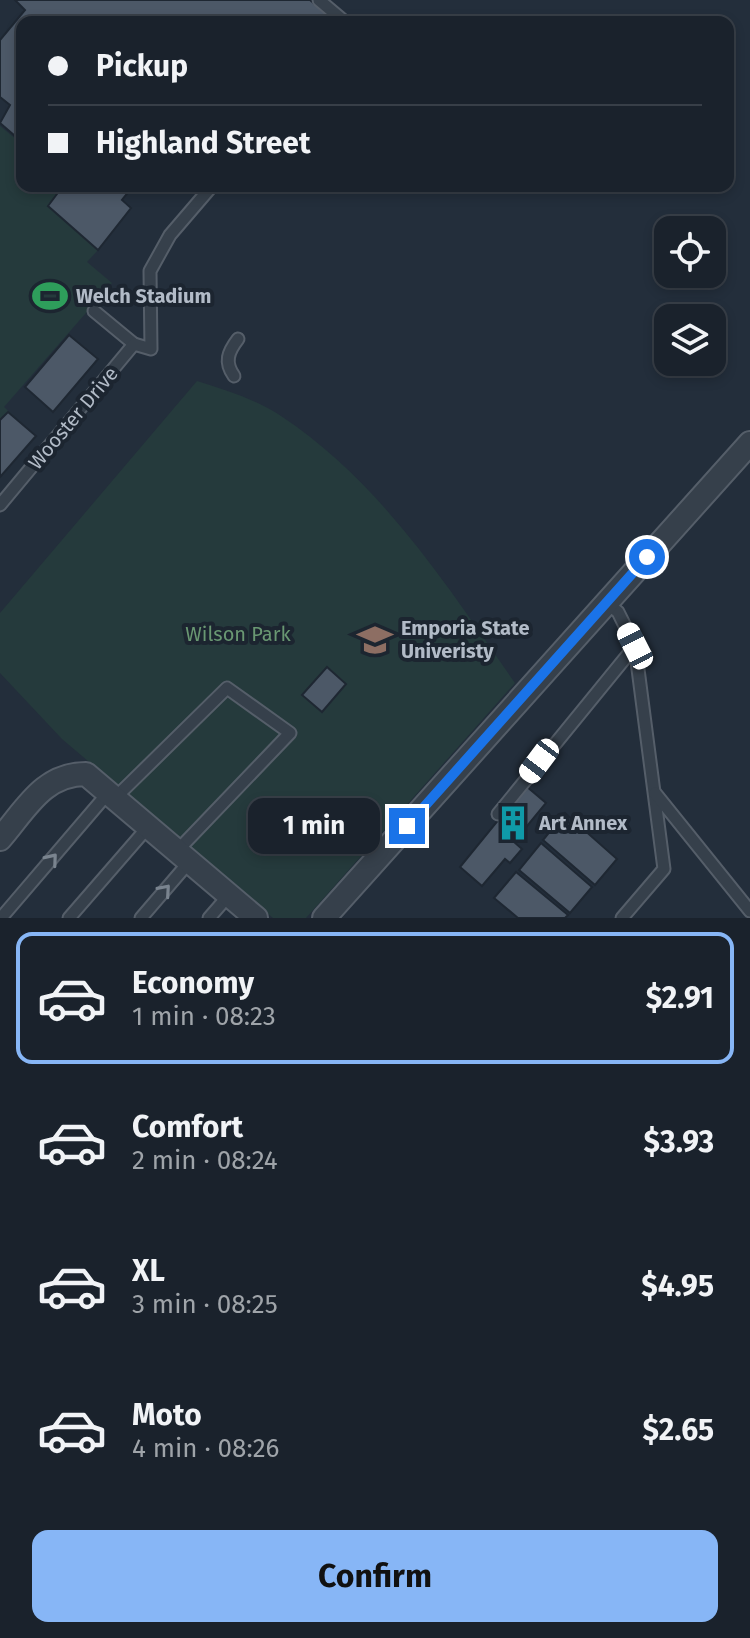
<!DOCTYPE html>
<meta charset="utf-8">
<style>
:root{--surface:#1a222c;--page:#232a34;--text:#f1f3f6;--muted:#9fa4a9;--line:#383f48;--accent:#87b6f6}
body{margin:0;font-family:"Fira Sans",sans-serif;background:var(--page);color:var(--text);height:100vh;display:flex;flex-direction:column;font-size:30px;white-space:nowrap}
*{box-sizing:border-box;margin:0}
p{font-size:26px;color:var(--muted)}
.icon{flex:none;width:44px;height:44px;fill:none;stroke:currentColor;stroke-width:2;stroke-linecap:round;stroke-linejoin:round}
.map{position:relative;height:918px;overflow:hidden}
.side{display:flex;flex-direction:column;background:var(--surface);flex:1}
.side>*{flex:none}
.banner{position:absolute;left:16px;top:16px;width:718px;height:176px;border-radius:16px;box-shadow:0 4px 12px #0003,0 0 0 2px var(--line);display:grid;align-content:center;height:176px;padding:0 32px;background:var(--surface)}
.tools{position:absolute;left:654px;top:216px;display:grid;gap:16px}
.tools a{display:grid;place-items:center;width:72px;height:72px;border-radius:16px;background:var(--surface);box-shadow:0 4px 12px #0003,0 0 0 2px var(--line);font-size:40px}
.end{position:absolute;width:36px;height:36px;margin:-18px;border:10px solid #1a73e8;background:#fff;box-shadow:0 0 0 4px #fff}
.from{border-radius:50%}
.bubble{position:absolute;height:56px;border-radius:16px;background:var(--surface);box-shadow:0 4px 12px #0003,0 0 0 2px var(--line);font-size:26px;font-weight:700;line-height:56px;text-align:center}
.car{position:absolute;width:24px;height:48px;margin:-24px -12px;border-radius:10px;box-shadow:0 0 6px 2px #0007;background:linear-gradient(#fff 24%,#345 0 40%,#fff 0 76%,#345 0 86%,#fff 0)}
.banner b{display:flex;align-items:center;gap:28px;height:76px;font-size:30px}
.banner b+b{border-top:2px solid var(--line)}
.banner i{width:20px;height:20px;background:var(--text)}
ul{padding:14px 0 0;list-style:none}
li{display:flex;align-items:center;gap:24px;height:132px;margin:0 16px 12px;padding:0 16px;border:4px solid transparent;border-radius:16px}
li div{flex:1}
li b{display:block;font-size:30px}
li em{font-style:normal;font-weight:700}
li.active{border-color:var(--accent)}
li>.icon{width:72px;height:72px;stroke-width:1.5}
.primary-button{display:flex;gap:16px;margin-top:auto;padding:16px 32px}
.primary-button a{flex:1;height:92px;border-radius:16px;background:var(--accent);color:#111;font-size:32px;font-weight:700;line-height:92px;text-align:center}
.map>svg:first-child{display:block}
.green{fill:#253a3c}
.building{fill:#4c5867;stroke:#1e2732;stroke-width:2}
.lines{fill:none;stroke-linecap:round;stroke-linejoin:round}
.lane-casing{stroke:#555e69;stroke-width:15}
.street-casing{stroke:#555e69;stroke-width:26}
.lane{stroke:#36404b;stroke-width:11}
.street{stroke:#36404b;stroke-width:22}
.oneway{stroke:#7a848f}
.route{stroke:#1a73e8;stroke-width:10}
.labels{text-anchor:middle;stroke-width:8;stroke-linejoin:round;paint-order:stroke}
.poi-label{font-size:20px;font-weight:bold;fill:#b2bbc7;stroke:#1c2530;text-anchor:start}
.street-label{font-size:20px;fill:#b2bbc7;stroke:#1c2530}
.park-label{font-size:20px;fill:#699772;stroke:#1c2530}
</style>
<div class="map">
<svg width="750" height="918" viewBox="0 0 750 918">
<rect width="100%" height="100%" fill="#232e3b"/>
<!-- green -->
<g class="green">
<path d="M0,126L22,144V186H63L48,206L98,250L87,262L112,283L4,407L36,436L0,477Z"/>
<path d="M197,381C226,390 255,399 281,416C381,482 448,587 515,683L306,918H273L62,739L0,673V613Z"/>
</g>
<!-- building -->
<g class="building">
<path d="M15,0H310L334,20L22,22V142L0,123L10,105L0,97V40L25,10Z"/>
<path d="M63,186H133L122,200L131,208L98,250L48,206Z"/>
<path d="M69,335L98,359L53,412L25,387Z"/>
<path d="M8,412L36,436L0,477V420Z"/>
<path d="M327,667L346,684L322,712L302,695Z"/>
<path d="M526,786L546,803L514,842L522,849L510,863L505,859L482,886L460,867Z"/>
<path d="M565,813L617,859L595,885L543,840Z"/>
<path d="M541,843L592,887L570,913L519,870Z"/>
<path d="M516,872L568,915L565,918H518L494,898Z"/>
</g>
<g class="lines">
<!-- lane casing -->
<g class="lane-casing">
<g id="lane">
<path d="M319,0L345,22"/>
<path d="M94,311L134,344"/>
<path d="M234,376C224,362 228,352 238,339"/>
<path d="M0,505L134,344L151,349L150,271L170,235L212,186"/>
<path d="M606,602L618,612L635,646L664,869L622,918"/>
<path d="M655,793L750,911"/>
<path d="M115,798L227,688L290,733L178,850"/>
<path d="M498,814L635,646"/>
<path d="M1,918L108,793"/>
<path d="M69,918L148,827"/>
<path d="M141,918L190,861"/>
<path d="M209,918L229,895"/>
</g>
</g>
<!-- street casing -->
<g class="street-casing">
<g id="street">
<path d="M0,839C26,809 43,774 86,774L256,918"/>
<path d="M324,918L750,443"/>
</g>
</g>
<!-- lane -->
<use href="#lane" class="lane"/>
<!-- street -->
<use href="#street" class="street"/>
</g>
<!-- one-way arrows -->
<defs><path id="oneway-chevron" d="M-2-3.5L2.5 0L-2 3.5" fill="none" stroke-width="1.6" stroke-linecap="round" stroke-linejoin="round" transform="scale(2)"/></defs>
<g class="oneway">
<use href="#oneway-chevron" transform="translate(52 859) rotate(-50)"/>
<use href="#oneway-chevron" transform="translate(165 890) rotate(-49)"/>
</g>
<g class="lines">
<!-- route -->
<path class="route" d="M407,826L647,557"/>
</g>
<!-- icons -->
<defs>
<g id="stadium-bare" transform="scale(2.76)"><path d="M0-5a6.5 5 0 1 0 0 10a6.5 5 0 1 0 0-10ZM-3.5-1.8h7v3.6h-7Z" fill="#2e9e5b" stroke="#1c2530" stroke-width="2.5" paint-order="stroke"/></g>
<g id="university-bare" transform="scale(2.76)"><path d="M0-5L7-2L0 1L-7-2ZM-4 1L0 2.5L4 1V4Q0 6-4 4Z" fill="#8d6e63" stroke="#1c2530" stroke-width="2.5" paint-order="stroke"/></g>
<g id="building-bare" transform="scale(2.76)"><path d="M-4-6H4V6H1V3H-1V6H-4ZM-2.5-4.3h1.7v1.8h-1.7ZM.8-4.3h1.7v1.8H.8ZM-2.5-1h1.7V.8h-1.7ZM.8-1h1.7V.8H.8Z" fill="#0f9aa8" stroke="#1c2530" stroke-width="2.5" paint-order="stroke"/></g>
</defs>
<g fill-rule="evenodd">
<use href="#stadium-bare" x="50" y="296"/>
<use href="#university-bare" x="375" y="640"/>
<use href="#building-bare" x="513" y="823"/>
</g>
<g class="labels">
<!-- poi labels -->
<g class="poi-label">
<text x="76" y="303">Welch Stadium</text>
<text x="401" y="635">Emporia State<tspan x="401" dy="23">Univeristy</tspan></text>
<text x="539" y="830">Art Annex</text>
</g>
<!-- street labels -->
<g class="street-label">
<text transform="translate(73 418) rotate(-50)" y="7">Wooster Drive</text>
</g>
<!-- park labels -->
<g class="park-label">
<text x="238" y="641">Wilson Park</text>
</g>
</g>
</svg>
<div class="tools">
<a><svg class="icon" aria-label="locate" viewBox="0 0 24 24"><circle cx="12" cy="12" r="6"/><path d="M12 2v4M12 18v4M2 12h4M18 12h4"/></svg></a>
<a><svg class="icon" aria-label="layers" viewBox="0 0 24 24"><path d="M12 4l9 5-9 5-9-5zM3 14l9 5 9-5"/></svg></a>
</div>
<i class="end from" style="left:647px;top:557px"></i>
<i class="end" style="left:407px;top:826px"></i>
<div class="bubble" style="left:248px;top:798px;width:132px">1 min</div>
<i class="car" style="left:635px;top:646px;rotate:333deg"></i>
<i class="car" style="left:539px;top:761px;rotate:217deg"></i>
<div class="banner">
<b><i class="from"></i>Pickup</b>
<b><i></i>Highland Street</b>
</div>
</div>
<section class="side">
<ul>
<li class="active"><svg class="icon" aria-label="car" viewBox="0 0 24 24"><path d="M5 17H2v-5l4-1 3-4h7l3 4 3 1v5h-3M9 17h6M6 11h13"/><circle cx="7" cy="17" r="2"/><circle cx="17" cy="17" r="2"/></svg><div><b>Economy</b><p>1 min · 08:23</p></div><em>$2.91</em></li>
<li><svg class="icon" aria-label="car" viewBox="0 0 24 24"><path d="M5 17H2v-5l4-1 3-4h7l3 4 3 1v5h-3M9 17h6M6 11h13"/><circle cx="7" cy="17" r="2"/><circle cx="17" cy="17" r="2"/></svg><div><b>Comfort</b><p>2 min · 08:24</p></div><em>$3.93</em></li>
<li><svg class="icon" aria-label="car" viewBox="0 0 24 24"><path d="M5 17H2v-5l4-1 3-4h7l3 4 3 1v5h-3M9 17h6M6 11h13"/><circle cx="7" cy="17" r="2"/><circle cx="17" cy="17" r="2"/></svg><div><b>XL</b><p>3 min · 08:25</p></div><em>$4.95</em></li>
<li><svg class="icon" aria-label="car" viewBox="0 0 24 24"><path d="M5 17H2v-5l4-1 3-4h7l3 4 3 1v5h-3M9 17h6M6 11h13"/><circle cx="7" cy="17" r="2"/><circle cx="17" cy="17" r="2"/></svg><div><b>Moto</b><p>4 min · 08:26</p></div><em>$2.65</em></li>
</ul>
<div class="primary-button"><a>Confirm</a></div>
</section>
